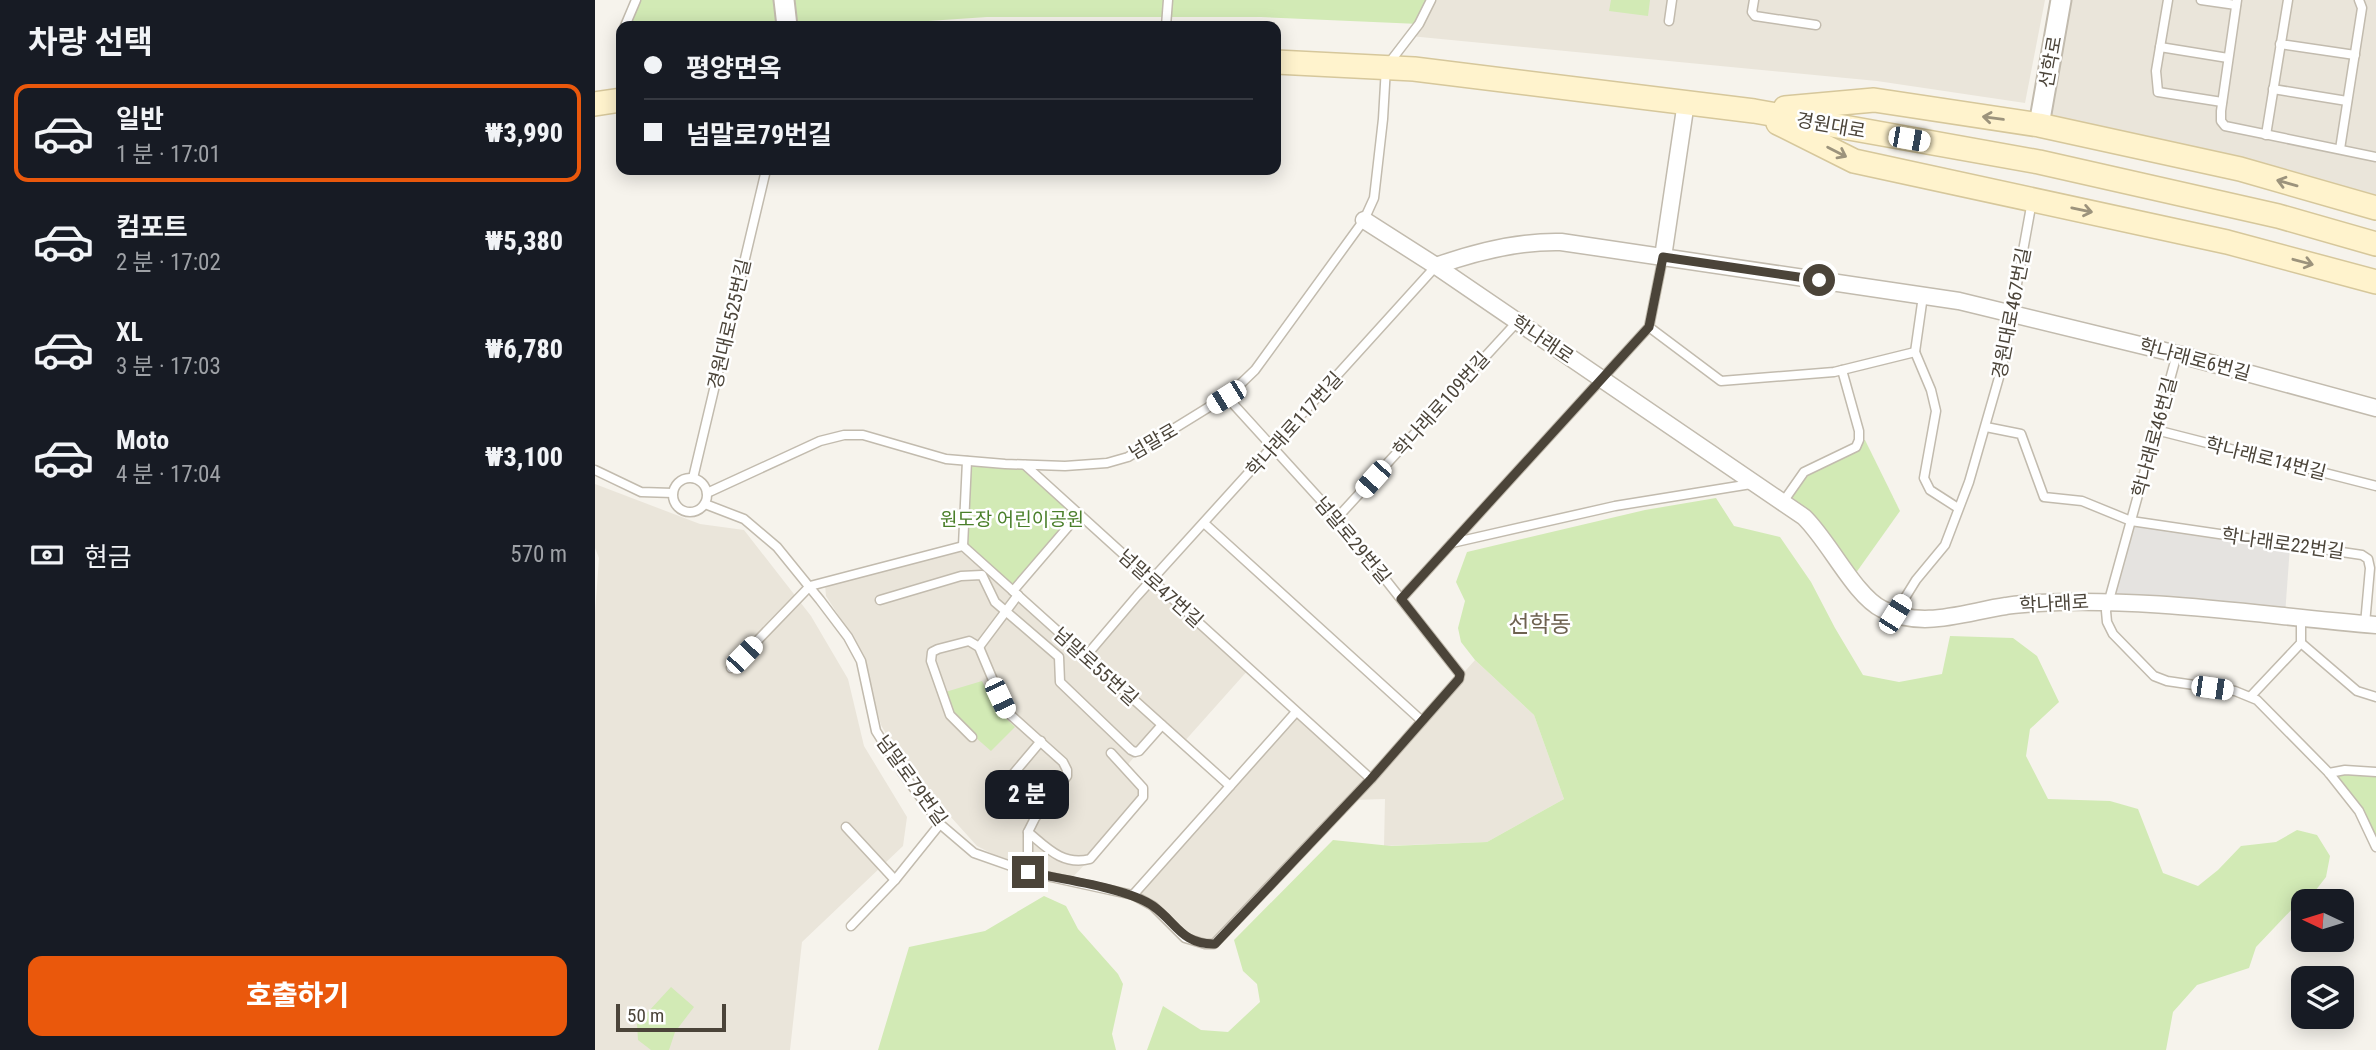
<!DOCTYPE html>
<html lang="ko">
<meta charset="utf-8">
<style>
:root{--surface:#171b24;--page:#242831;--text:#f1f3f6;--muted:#9ea1a6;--line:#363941;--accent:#ea580c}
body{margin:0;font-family:"Roboto Condensed","Noto Sans KR",sans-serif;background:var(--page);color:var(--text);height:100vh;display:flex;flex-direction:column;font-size:26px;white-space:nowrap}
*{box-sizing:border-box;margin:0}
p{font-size:23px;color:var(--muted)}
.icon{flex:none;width:38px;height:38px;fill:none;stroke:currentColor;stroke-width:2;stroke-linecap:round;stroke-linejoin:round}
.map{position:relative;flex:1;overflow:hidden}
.side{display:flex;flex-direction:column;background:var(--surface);width:595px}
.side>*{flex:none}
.hud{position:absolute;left:21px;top:21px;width:665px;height:154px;border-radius:14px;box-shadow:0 4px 18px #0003;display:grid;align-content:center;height:154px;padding:0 28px;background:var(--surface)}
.needle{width:46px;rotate:274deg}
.fabs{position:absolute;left:1696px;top:889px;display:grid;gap:14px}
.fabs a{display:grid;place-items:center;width:63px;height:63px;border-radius:14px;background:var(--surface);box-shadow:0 4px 18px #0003;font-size:35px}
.scale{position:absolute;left:21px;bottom:18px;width:110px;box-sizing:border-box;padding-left:7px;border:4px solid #4b4439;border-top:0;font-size:19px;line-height:24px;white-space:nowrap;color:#4b4439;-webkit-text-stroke:5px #fff;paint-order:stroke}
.end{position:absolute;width:32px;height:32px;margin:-16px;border:9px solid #4b4439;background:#fff;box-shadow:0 0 0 4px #fff}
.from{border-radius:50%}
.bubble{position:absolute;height:49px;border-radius:14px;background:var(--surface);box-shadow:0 4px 18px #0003;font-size:23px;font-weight:800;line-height:49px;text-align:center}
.car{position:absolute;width:21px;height:42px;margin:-21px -10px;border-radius:9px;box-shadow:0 0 5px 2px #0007;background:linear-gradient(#fff 24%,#345 0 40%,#fff 0 76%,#345 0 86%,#fff 0)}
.hud b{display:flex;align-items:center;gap:24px;height:66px;font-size:26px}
.hud b+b{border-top:2px solid var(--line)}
.hud i{width:18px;height:18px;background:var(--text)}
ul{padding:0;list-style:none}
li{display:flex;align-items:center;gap:21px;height:98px;margin:0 14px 10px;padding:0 14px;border:4px solid transparent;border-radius:14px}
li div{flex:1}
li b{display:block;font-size:26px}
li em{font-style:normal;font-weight:800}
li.selected{border-color:var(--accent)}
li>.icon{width:63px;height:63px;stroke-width:1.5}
h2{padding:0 28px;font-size:32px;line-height:84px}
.pay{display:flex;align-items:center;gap:18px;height:77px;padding:0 28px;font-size:26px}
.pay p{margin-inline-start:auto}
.action{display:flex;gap:14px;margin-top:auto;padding:14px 28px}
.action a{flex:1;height:80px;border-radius:14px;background:var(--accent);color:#fff;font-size:28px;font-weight:800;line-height:80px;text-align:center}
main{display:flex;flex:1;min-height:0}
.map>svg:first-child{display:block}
.residential{fill:#eae5da}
.green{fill:#d2eab5}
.parking{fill:#e5e3e0}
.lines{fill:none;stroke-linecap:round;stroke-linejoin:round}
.service-casing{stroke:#c2bbae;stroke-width:11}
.minor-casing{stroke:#c2bbae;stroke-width:19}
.tertiary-casing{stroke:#c2bbae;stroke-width:23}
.secondary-casing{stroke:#d6c79b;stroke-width:26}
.service{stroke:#fff;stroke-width:8}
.minor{stroke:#fff;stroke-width:16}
.tertiary{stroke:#fff;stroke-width:19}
.secondary{stroke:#fff3cd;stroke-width:23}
.oneway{stroke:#9c937c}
.route{stroke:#4b4439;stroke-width:9}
.labels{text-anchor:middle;stroke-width:5;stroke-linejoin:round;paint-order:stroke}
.street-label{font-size:19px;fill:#4b4439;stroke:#fff}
.park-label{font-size:19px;fill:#4a7f2a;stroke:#fff}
.quarter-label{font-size:23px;fill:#6e6250;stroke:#fff}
</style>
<main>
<section class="side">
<h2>차량 선택</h2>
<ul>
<li class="selected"><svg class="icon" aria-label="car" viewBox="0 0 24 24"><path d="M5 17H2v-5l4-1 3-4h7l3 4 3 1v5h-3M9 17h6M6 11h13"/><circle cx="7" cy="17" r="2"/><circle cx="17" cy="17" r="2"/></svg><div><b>일반</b><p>1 분 · 17:01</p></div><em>₩3,990</em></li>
<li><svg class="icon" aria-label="car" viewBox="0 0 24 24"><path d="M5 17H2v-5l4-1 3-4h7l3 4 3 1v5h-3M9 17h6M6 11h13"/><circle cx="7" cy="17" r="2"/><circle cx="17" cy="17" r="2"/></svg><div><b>컴포트</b><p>2 분 · 17:02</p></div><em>₩5,380</em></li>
<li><svg class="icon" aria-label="car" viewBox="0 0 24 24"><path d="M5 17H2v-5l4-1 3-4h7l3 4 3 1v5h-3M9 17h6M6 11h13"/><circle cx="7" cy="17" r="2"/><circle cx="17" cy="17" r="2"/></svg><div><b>XL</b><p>3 분 · 17:03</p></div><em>₩6,780</em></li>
<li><svg class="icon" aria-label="car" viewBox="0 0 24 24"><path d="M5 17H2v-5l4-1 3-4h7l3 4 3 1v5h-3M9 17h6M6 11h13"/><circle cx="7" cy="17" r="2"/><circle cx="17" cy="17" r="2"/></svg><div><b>Moto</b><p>4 분 · 17:04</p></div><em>₩3,100</em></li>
</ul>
<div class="pay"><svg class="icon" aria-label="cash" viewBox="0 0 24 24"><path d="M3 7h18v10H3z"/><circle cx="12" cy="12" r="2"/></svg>현금<p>570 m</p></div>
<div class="action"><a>호출하기</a></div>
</section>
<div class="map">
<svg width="1781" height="1050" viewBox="0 0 1781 1050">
<rect width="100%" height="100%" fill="#f6f3ec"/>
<!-- residential -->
<g class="residential">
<path d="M836,0H1450L1430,103L1282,81L815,36Z"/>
<path d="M1466,0H1781V208L1444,125Z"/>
<path d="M0,484L105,524L149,530L216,616L253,679L269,746L312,817L308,846L207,942L195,1050H0V613L4,558L0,548Z"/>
<path d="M368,546L491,656L557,580L654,669L588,743L567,725L544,751L530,768L549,793L495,859L474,881L433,872L382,846L308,764L286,725L265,649L231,596L230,584Z"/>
<path d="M880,660L939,715L969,799L892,842L789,846L790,799L756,800L619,944L590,938L558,906L538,895L701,712L775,778Z"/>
</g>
<!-- green -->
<g class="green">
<path d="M41,0H836L824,24L666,17H392L260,26H30Z"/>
<path d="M1016,0H1055L1053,16L1014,11Z"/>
<path d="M1266,440H1270L1305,511L1258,577L1190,502L1210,473Z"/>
<path d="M372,461L430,465L484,514L418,591L368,546Z"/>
<path d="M1121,498L1139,526L1185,537L1216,582L1240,628L1268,675L1304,682L1347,674L1355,636L1418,638L1442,656L1464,702L1435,729L1431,756L1453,799L1515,801L1543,809L1568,873L1603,886L1623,870L1646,846L1681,842L1702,830L1722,835L1735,856L1731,877L1717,895L1699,907L1661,947L1654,968L1602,985L1578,1012L1571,1050H552L568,1006L606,1030L633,1032L665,1002L662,984L648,971L639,940L738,840L796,846L892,842L969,799L939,715L880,660L866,642L863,628L870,601L861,582L872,552L1050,510Z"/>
<path d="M387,681L402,710L420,727L396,751L355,715L347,693Z"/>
<path d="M1781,772V847L1764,811L1734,773Z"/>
<path d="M449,896L471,906L483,929L523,974L528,984L517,1034L521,1050H283L314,947L390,931Z"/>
<path d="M76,987L99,1007L80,1032L74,1050H56L43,1040L42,1024Z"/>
</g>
<!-- parking -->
<path class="parking" d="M1537,522L1695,546L1690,615L1516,600Z"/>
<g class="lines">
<!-- service casing -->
<g class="service-casing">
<g id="service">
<path d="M1159,0L1157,12L1160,16L1221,25"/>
<path d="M1573,0L1561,71L1563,92L1627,102"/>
<path d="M1606,0L1641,5"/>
<path d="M1642,0L1626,111V121L1630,126L1781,157"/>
<path d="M1074,21L1077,0"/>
<path d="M30,26L41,0"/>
<path d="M571,26L573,0"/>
<path d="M1685,44L1760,55"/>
<path d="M1565,47L1633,58"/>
<path d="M1678,89L1752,101"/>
<path d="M1671,135L1693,0"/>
<path d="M1745,149L1767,8L1764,0"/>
<path d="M1054,327L1126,381L1239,372L1320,352"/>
<path d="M1320,352L1336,390L1341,411L1329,478L1335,490L1363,508"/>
<path d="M1320,352L1328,296"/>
<path d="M1582,354L1511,611L1512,622L1518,634L1559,676L1572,681L1640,691L1662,700L1734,773L1764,811L1781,847"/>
<path d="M1391,427L1426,434L1449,497L1487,501L1536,521L1767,555L1773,559L1775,568L1770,624"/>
<path d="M1561,430L1781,486"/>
<path d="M430,465L776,779"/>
<path d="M0,470L46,492L78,493"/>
<path d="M98,478L171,170"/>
<circle cx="95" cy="495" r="17"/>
<path d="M112,493L225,441L249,435H268L351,459L410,464L470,466L512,463L533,457L635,394L660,370L769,220L779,198L788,119L791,67L824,24L836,0"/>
<path d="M1188,502L1209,472L1261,447L1264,440V431L1247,370"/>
<path d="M110,504L149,519L182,547L225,600L253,637L266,661L281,731L307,772L345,824L379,853L433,872L538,895L558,906L590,938L610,944H619L776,779L864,679L865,674L742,518L631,396"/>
<path d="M742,518L922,322"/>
<path d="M609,523L827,721"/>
<path d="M857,543L1020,506L1156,484"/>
<path d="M368,546L635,786"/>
<path d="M368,546L372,461"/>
<path d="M418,591L484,514"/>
<path d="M806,599L1054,327L1068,257"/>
<path d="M285,600L366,576L387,575L400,602L464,657L465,682L536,750L540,752L544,751L567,725"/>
<path d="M1300,614L1321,580L1350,545L1374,482L1407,367L1437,201"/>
<path d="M1706,643L1762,691L1781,697"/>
<path d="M384,647L423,595"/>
<path d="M491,656L542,596L841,266"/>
<path d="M136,668L215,586L368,546"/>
<path d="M1656,696L1706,643V619"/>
<path d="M377,737L355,715L336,661L337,652L343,649L374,641L384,647L411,711L468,762L472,770V776L440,818L433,832V872"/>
<path d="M1734,773L1750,770L1781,772"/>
<path d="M403,792L446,741"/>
<path d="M251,827L300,880"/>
<path d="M433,832C452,848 468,866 495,859L548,797V788L516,753"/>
<path d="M538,895L701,712"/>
<path d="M256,926L300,880L345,824"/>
</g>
</g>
<!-- minor casing -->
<g class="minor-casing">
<g id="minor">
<path d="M769,220L841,266L1209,517C1234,541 1260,596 1287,609C1327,630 1370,612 1411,606C1422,604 1433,604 1443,603C1555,597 1669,616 1781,625"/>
<path d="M1068,257L1091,102"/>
<path d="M841,266C880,252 924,241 966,242L1364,301L1582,354L1781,408"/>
</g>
</g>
<!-- tertiary casing -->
<g class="tertiary-casing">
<g id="tertiary">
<path d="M189,0L192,26"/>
<path d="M1444,125L1466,0"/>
</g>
</g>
<!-- secondary casing -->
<g class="secondary-casing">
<g id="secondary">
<path d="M681,62L819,69L1159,111L1444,162L1683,216L1781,244"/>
<path d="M0,104L26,100"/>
<path d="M1190,108L1279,100L1444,125L1645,169L1781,208"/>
<path d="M1183,123L1259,161L1632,242L1781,282"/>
</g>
</g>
<!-- service -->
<use href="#service" class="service"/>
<!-- minor -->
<use href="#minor" class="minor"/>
<!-- tertiary -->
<use href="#tertiary" class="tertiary"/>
<!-- secondary -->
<use href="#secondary" class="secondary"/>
</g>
<!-- one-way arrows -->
<defs><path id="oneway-shaft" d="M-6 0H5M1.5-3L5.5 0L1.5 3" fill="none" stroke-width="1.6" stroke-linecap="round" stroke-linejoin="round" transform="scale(1.75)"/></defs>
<g class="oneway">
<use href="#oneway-shaft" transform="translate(1398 118) rotate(-172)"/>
<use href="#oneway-shaft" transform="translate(1242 152) rotate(27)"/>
<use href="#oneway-shaft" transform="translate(1692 183) rotate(-164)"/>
<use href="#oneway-shaft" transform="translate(1487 210) rotate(12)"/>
<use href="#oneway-shaft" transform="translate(1708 262) rotate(15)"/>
</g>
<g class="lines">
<!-- route -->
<path class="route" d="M433,872C465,879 533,888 558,906C581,922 587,945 620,944L776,779L864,679L865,674L806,599L1054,327L1068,257L1224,280"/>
</g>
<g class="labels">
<!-- street labels -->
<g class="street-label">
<text transform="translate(1455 62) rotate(-80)" y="7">선학로</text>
<text transform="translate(1236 125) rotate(10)" y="7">경원대로</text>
<text transform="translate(1416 313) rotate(-79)" y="7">경원대로467번길</text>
<text transform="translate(134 324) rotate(-77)" y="7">경원대로525번길</text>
<text transform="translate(948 339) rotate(34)" y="7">학나래로</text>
<text transform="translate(1600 359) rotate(15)" y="7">학나래로6번길</text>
<text transform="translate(846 404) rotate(-48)" y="7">학나래로109번길</text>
<text transform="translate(699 424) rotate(-48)" y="7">학나래로117번길</text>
<text transform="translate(1559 437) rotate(-75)" y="7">학나래로46번길</text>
<text transform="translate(558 441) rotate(-30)" y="7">넘말로</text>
<text transform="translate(1671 458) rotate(14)" y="7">학나래로14번길</text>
<text transform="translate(758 540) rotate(50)" y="7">넘말로29번길</text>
<text transform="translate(1688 543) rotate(8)" y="7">학나래로22번길</text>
<text transform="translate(566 588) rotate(42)" y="7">넘말로47번길</text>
<text transform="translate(1459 603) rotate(-3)" y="7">학나래로</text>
<text transform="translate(501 666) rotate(42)" y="7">넘말로55번길</text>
<text transform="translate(317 780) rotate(54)" y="7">넘말로79번길</text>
</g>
<!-- park labels -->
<g class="park-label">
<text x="417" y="526">원도장 어린이공원</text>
</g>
<!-- quarter labels -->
<g class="quarter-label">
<text x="945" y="632">선학동</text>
</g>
</g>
</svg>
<div class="fabs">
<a><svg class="needle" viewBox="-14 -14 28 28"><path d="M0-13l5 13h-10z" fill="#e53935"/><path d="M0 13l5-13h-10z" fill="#9ea1a6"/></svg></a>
<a><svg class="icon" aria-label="layers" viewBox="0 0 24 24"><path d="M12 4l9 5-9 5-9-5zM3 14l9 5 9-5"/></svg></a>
</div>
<div class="scale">50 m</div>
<i class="end from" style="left:1224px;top:280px"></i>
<i class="end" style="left:433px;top:872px"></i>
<div class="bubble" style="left:390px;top:770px;width:84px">2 분</div>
<i class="car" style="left:1314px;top:139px;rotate:100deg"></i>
<i class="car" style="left:631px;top:397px;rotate:238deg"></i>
<i class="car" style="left:778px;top:479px;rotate:222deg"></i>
<i class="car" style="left:1300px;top:614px;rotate:32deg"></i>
<i class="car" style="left:149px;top:655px;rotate:44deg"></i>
<i class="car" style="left:1617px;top:688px;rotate:98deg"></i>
<i class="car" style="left:405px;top:698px;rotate:155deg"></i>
<div class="hud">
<b><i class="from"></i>평양면옥</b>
<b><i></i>넘말로79번길</b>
</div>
</div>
</main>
